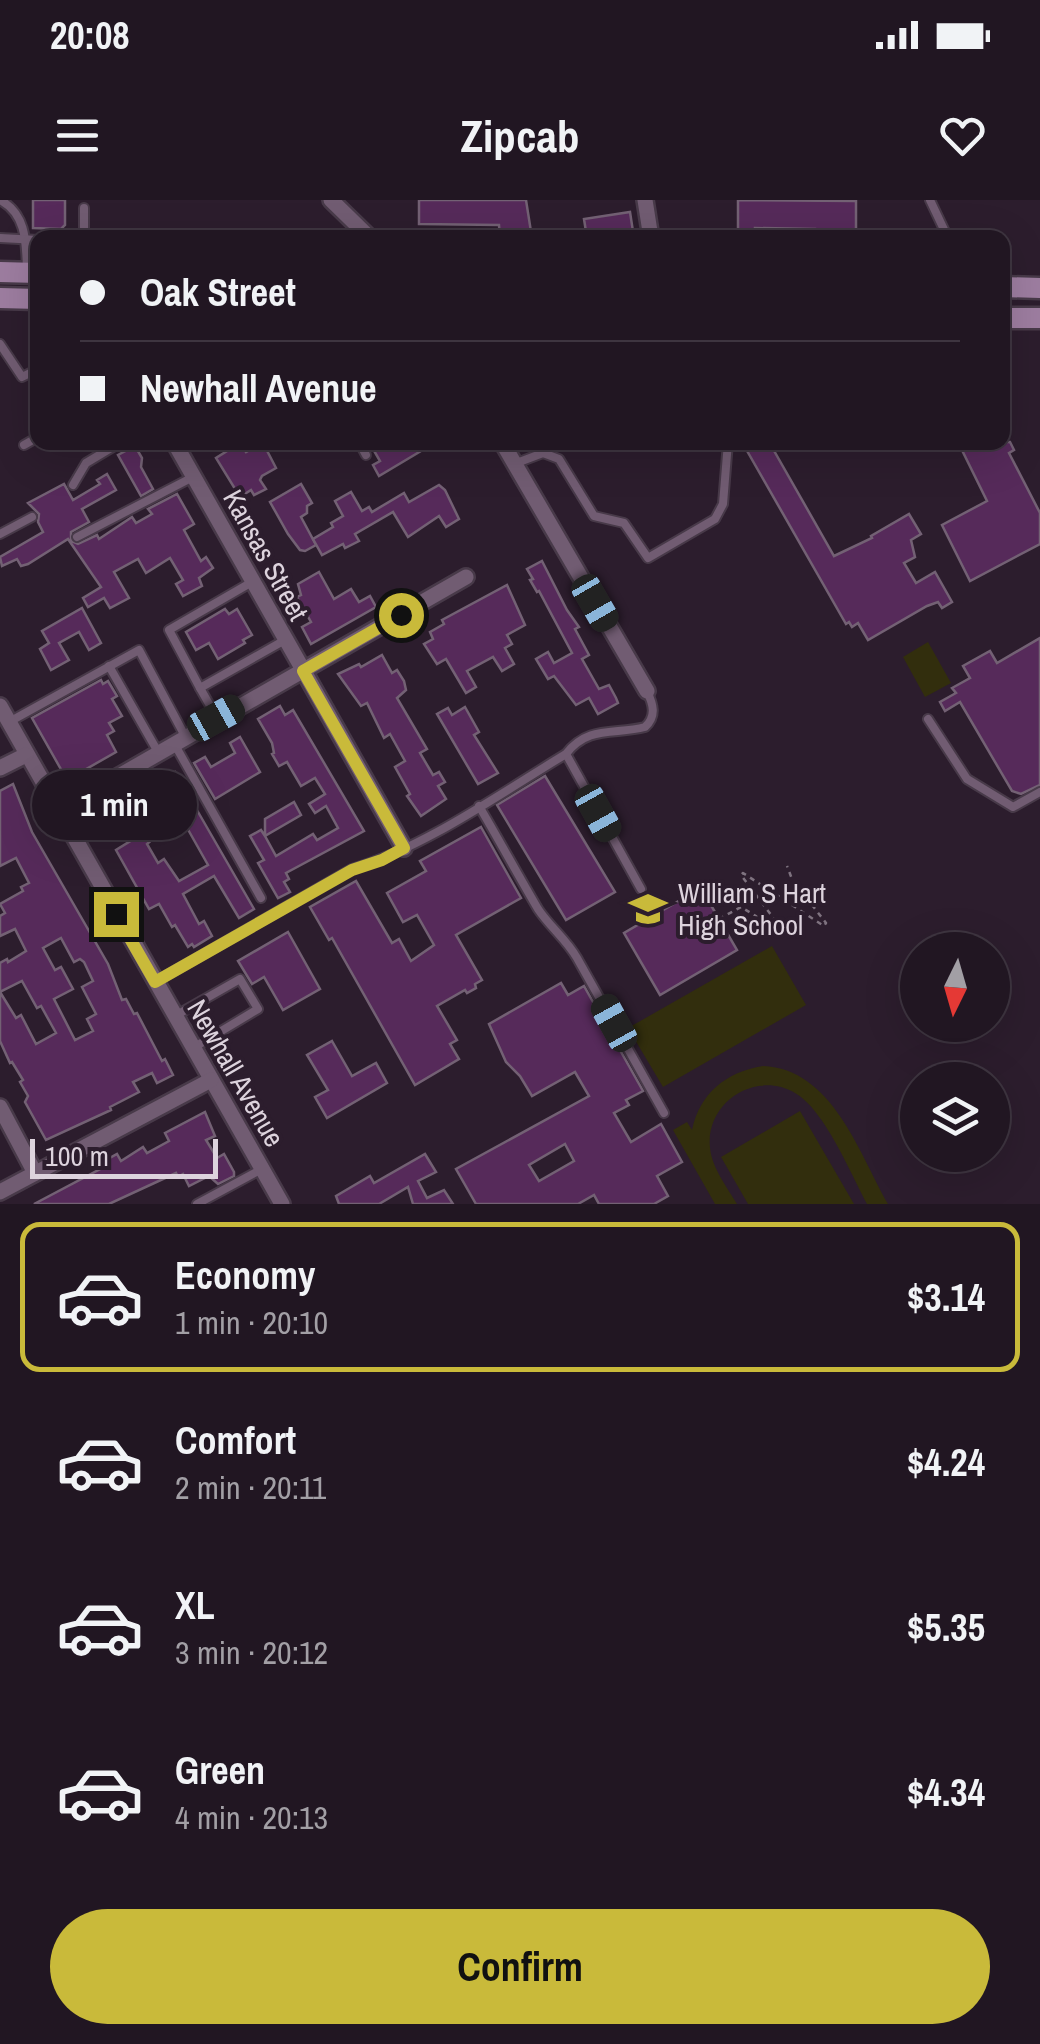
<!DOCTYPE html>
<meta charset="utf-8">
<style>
:root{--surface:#211622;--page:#291f2a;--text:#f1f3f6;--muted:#a29fa5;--line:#3e3540;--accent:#c9ba3a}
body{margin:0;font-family:"Archivo Narrow",sans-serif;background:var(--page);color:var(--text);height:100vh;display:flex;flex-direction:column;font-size:38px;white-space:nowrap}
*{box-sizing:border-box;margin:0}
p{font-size:32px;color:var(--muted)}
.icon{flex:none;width:55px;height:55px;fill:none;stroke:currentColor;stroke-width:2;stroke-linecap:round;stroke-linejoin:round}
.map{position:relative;height:1004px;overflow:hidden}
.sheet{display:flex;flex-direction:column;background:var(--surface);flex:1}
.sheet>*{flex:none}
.banner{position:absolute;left:30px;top:30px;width:980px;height:220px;border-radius:20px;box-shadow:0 10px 40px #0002,0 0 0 2px var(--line);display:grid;align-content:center;height:220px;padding:0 50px;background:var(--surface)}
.needle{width:65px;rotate:185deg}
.tools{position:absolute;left:900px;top:732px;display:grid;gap:20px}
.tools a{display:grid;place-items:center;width:110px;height:110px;border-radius:50%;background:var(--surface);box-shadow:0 10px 40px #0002,0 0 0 2px var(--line);font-size:50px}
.scale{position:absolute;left:30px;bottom:25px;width:188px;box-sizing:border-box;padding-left:10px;border:5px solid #ddd3dd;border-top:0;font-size:28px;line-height:35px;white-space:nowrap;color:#ddd3dd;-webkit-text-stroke:8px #2c1d2d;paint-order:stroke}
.end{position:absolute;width:45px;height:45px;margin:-22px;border:12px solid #c9ba3a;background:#111;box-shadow:0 0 0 5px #111}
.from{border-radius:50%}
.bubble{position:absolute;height:70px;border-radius:35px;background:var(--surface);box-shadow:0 10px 40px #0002,0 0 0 2px var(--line);font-size:32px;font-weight:800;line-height:70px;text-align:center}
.car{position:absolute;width:30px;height:60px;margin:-30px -15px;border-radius:12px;box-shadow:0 0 8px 2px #0007;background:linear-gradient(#222 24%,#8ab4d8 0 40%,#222 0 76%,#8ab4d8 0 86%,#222 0)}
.banner b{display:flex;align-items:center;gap:35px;height:95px;font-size:38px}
.banner b+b{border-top:2px solid var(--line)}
.banner i{width:25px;height:25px;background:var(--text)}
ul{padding:18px 0 0;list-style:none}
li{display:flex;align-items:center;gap:30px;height:150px;margin:0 20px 15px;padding:0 30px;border:5px solid transparent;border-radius:20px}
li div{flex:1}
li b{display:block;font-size:38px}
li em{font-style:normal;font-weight:800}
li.active{border-color:var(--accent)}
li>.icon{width:90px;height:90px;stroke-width:1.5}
.primary-button{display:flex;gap:20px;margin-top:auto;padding:20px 50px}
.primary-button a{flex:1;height:115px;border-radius:60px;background:var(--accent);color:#111;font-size:40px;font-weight:800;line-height:115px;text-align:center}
.status{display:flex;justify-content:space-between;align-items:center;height:70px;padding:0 50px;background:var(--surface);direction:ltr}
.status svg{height:28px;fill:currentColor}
header{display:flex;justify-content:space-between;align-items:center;height:130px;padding:0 50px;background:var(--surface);font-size:45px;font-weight:800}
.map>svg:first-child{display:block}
.green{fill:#322e0d}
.building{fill:#562a5a;stroke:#736174;stroke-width:2.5;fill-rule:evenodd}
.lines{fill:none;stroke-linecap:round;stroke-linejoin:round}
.service-casing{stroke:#483a49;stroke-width:12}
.minor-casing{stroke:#483a49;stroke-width:20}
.secondary-casing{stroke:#483a49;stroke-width:25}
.path{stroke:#7e727f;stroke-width:2.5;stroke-dasharray:5 5;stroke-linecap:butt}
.service{stroke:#715c72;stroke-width:8}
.minor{stroke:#715c72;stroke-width:15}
.secondary{stroke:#9d7da0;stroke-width:20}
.route{stroke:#c9ba3a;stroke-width:12}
.labels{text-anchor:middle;stroke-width:8;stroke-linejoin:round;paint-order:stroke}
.street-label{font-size:28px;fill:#ddd3dd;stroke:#2c1d2d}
.poi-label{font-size:28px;fill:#ddd3dd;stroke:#2c1d2d;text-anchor:start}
</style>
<div class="status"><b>20:08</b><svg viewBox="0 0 49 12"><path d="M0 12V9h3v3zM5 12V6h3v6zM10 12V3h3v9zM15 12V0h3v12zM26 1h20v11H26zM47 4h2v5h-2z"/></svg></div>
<header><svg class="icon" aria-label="menu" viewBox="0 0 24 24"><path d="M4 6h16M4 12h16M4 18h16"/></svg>Zipcab<svg class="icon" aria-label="heart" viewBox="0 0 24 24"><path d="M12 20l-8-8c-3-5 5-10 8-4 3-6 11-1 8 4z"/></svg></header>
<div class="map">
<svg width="1040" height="1004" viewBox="0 0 1040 1004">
<rect width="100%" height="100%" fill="#2c1d2d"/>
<!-- green -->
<g class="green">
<path d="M928,442L951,483L925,497L903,457Z"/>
<path d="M772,746L806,805L663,887L628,828Z"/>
<path d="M763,866C832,869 858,951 888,1004H867C851,974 824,909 795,893C756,870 705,902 710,948C712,968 727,987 737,1004H715L673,930L687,922L692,930C700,893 726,872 763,866Z"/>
<path d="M800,911L854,1004H748L721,957Z"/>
</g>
<!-- building -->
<g class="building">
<path d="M33,0H65V25L61,29L33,28Z"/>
<path d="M419,0H526L532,38H500L499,25L419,24Z"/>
<path d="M738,0L856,1V38H815V29L755,28V38H738Z"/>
<path d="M630,12L634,38H587L584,19Z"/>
<path d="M369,242H436L379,276L373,265L380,261Z"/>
<path d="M742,242H769L834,356L872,338L871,336L909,314L921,334L911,340L915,357L904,363L916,383L935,372L952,402L942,408L938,402L927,406L868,440L858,423L852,427L849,422L846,424Z"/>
<path d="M958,242H1010L1014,250L1009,253L1040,313V344L970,381L942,325L987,301Z"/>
<path d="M240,243L246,252L263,243L276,268L262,276L260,280L266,289L254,295L251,290L240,297L216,258Z"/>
<path d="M135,246L142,258L141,267L153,289L141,296L118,255Z"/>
<path d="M107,274L116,290L82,309L89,322L71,332V341L78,344L97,335L99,339L132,317L136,323L152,314L148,309L177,294L194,324L184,330L201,361L206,357L213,368L199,378L202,386L183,396L176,384L183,380L170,358L146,373L138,359L114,372L129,398L110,408L104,398L88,407L83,398L101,387L68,339L28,364L21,366L17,359L2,366L0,357L43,332L38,322L39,314L28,303L64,284L73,300L100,284L97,280Z"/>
<path d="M301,284L312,303L307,306V313L301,317L316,345L305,351L300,350L288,334L270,302Z"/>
<path d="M439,285L445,290L459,319L446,327L439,316L408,337L393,312L355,334L359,341L345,348L343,344L322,355L313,339L333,327L331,323L343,316L335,301L351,292L362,311L369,307L372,312L404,293L409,302Z"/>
<path d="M542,361L567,410L579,427L575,429L589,455L582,459L599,489L609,485L616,498L618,503L598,514L589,498L576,505L554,476L548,479L536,459L548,452L554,463L572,453L539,391L537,392L530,380L533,379L527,369Z"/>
<path d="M319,372L334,399L351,389L359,402L370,396L376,407L311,444L302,427L311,422L297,397L301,395L298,384Z"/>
<path d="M507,385L525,425L507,435L512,444L505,448L514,464L502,471L493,457L467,471L476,487L466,493L446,459L437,464L424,444L433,439L430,432L444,424L442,420Z"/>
<path d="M82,408L101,443L89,450L79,432L59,443L69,460L51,470L40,449L49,443L42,431Z"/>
<path d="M225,409L229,414L237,409L252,435L243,440L245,443L218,459L209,443L196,450L186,432Z"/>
<path d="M1040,438V585L1021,594L1012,591L960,502L945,511L940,502L956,493L952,488L970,478L963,466L990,451L997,463Z"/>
<path d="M382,455L392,473L397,470L404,481L406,490L397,498L427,549L420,553L433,575L439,572L445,582L438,586L446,599L421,616L407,596L410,594L395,567L405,561L390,534L384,538L367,503L361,506L338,474L359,464L361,467Z"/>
<path d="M101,480L103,484L108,481L117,496L112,499L122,516L109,523L114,531L107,535L116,552L67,580L32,518Z"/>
<path d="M280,506L285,515L293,510L364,631L286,673L289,679L284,682L290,692L278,698L258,663L264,660L250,636L261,630L265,636V619L294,602L301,615L265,636L276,656L313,634L317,640L338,628L326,606L315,613L309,604L325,594L315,578L301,586L287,562L279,566L272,554L274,553L272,543L258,519Z"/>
<path d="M465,507L479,532L474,535L498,573L478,584L437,514L448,508L452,515Z"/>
<path d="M240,537L260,572L215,599L194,563L205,557L211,567L235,553L230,543Z"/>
<path d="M175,572L254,709L239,718L214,676L183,694L199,724L204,721L212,736L194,747L192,744L188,747L175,725L172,727L159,704L149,709L116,650L132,640L125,629L145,615L135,597ZM177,610L208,665L179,681L164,659L158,663L147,644L154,638L148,627Z"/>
<path d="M545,576L615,692L566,720L497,605Z"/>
<path d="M13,584L32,632L108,764L122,800L126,799L134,814L137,813L162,861L165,859L173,875L157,883L152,873L133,882L139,892L110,907L111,910L46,940L25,902L28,896L20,882L23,880L12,862L10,863L0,841V763L7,759L8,762L26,751L15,729L0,736V716L5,713L0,704L23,691L21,687L29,683L16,658L0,666V591ZM61,738L74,762L80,759L84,762L93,781L82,787L96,814L87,819L93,831L75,840L54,799L73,789L61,767L55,770L43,748ZM22,781L37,808L41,806L56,833L36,844L21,815L16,818L0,792Z"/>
<path d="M481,627L521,698L456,735L482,780L475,784L476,788L467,793L465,790L437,806L457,840L450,844L459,859L415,885L332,738L329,740L310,707L356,681L392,743L399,739L411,761L434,745L417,715L403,722L387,693L426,671L420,661Z"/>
<path d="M701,688L737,750L660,795L624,733Z"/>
<path d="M288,732L320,789L283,810L264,777L252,784L238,761Z"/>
<path d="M561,783L568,795L584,786L643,891L626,900L629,905L614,913L631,942L661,924L682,962L657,976L668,996L654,1004H599L594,995L578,1004H476L456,969L589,896L575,872L532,896L520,876L506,862L489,824ZM565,944L574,961L539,981L529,965Z"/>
<path d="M332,841L352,876L376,863L387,883L327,918L315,897L328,890L307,855Z"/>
<path d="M205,912L215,936L206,940L217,958L224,954L234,972V976L218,984L209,976L189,986L183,974L178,977L176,973L109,1004H34L102,968L99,964L117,954L121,961L143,947L147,953L169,941L165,933Z"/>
<path d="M425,954L436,972L418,981L427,998L444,990L453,1004H413L408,987L379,1004H339L336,996L370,976L374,983Z"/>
</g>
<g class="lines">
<!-- service casing -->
<g class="service-casing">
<g id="service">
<path d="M0,0C27,14 26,44 27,70"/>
<path d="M930,0L948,38"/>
<path d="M0,38L38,40"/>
<path d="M84,38V8"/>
<path d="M35,99L38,124"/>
<path d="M0,144L22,177L38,169"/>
<path d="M359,242L366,255"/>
<path d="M24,245L38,237"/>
<path d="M514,264L543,253L559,259L594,316L624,323L648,358L715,319L723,304L728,242"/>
<path d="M73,285L86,263L121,242"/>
<path d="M0,334L32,317"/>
<path d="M77,337L193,277"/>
<path d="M252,382L169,430L200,488L285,440"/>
<path d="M109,466L158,552"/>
<path d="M200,488L217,518"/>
<path d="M928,519L967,579L1013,607L1040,592"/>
<path d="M9,522L139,450L185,536"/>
<path d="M175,545L261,698"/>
<path d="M566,554L641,689"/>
<path d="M479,606C499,640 518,675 538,709C550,727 566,739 577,758L664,913"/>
<path d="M155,782L352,669C424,648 501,593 566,554C588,525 615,535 645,527C657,516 653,504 647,491"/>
<path d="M175,816L240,779L258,809L193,848"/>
<path d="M197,1004L262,969"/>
</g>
</g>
<!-- minor casing -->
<g class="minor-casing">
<g id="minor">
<path d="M331,0L370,38"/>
<path d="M645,0L651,38"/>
<path d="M174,242L404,648"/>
<path d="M502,242L647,491"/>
<path d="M0,506L282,1004"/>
<path d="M0,568L26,555"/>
<path d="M58,611L466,377"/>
<path d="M0,907L35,973"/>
<path d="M0,992L211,880"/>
</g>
</g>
<!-- secondary casing -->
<g class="secondary-casing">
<g id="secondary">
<path d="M0,72L38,73"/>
<path d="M1002,87L1040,88"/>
<path d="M0,98L38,99"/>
<path d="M1002,118H1040"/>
</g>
</g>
<!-- path -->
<path class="path" d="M719,719L741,707L779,730L781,728L741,675L743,673L824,726L826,723L792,679L787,666"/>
<!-- service -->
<use href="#service" class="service"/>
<!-- minor -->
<use href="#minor" class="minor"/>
<!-- secondary -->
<use href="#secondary" class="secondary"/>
</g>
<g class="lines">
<!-- route -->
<path class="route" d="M116,714L155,782L352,670L382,660L404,648L303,471L401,415"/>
</g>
<!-- icons -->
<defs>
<g id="school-bare" transform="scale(3)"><path d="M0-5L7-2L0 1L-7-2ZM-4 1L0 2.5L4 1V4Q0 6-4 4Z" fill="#c9ba3a" stroke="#2c1d2d" stroke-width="2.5" paint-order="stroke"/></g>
</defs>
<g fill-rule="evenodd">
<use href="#school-bare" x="648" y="709"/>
</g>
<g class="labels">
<!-- street labels -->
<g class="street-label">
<text transform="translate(266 355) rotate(61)" y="10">Kansas Street</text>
<text transform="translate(236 873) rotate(60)" y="10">Newhall Avenue</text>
</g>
<!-- poi labels -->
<g class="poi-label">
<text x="678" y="703">William S Hart<tspan x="678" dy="32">High School</tspan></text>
</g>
</g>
</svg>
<div class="tools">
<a><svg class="needle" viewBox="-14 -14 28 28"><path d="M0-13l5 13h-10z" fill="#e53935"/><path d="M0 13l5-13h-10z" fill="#a29fa5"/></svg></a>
<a><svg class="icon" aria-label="layers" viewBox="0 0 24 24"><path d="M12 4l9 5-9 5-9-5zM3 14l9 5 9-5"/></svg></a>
</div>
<div class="scale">100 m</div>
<i class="end from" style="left:401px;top:415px"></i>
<i class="end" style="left:116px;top:714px"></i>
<div class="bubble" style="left:32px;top:570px;width:165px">1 min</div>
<i class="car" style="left:595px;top:403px;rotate:150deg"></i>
<i class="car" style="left:216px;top:518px;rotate:61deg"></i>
<i class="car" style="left:598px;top:613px;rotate:151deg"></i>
<i class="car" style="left:614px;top:823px;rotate:331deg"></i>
<div class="banner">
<b><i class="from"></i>Oak Street</b>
<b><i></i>Newhall Avenue</b>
</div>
</div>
<section class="sheet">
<ul>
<li class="active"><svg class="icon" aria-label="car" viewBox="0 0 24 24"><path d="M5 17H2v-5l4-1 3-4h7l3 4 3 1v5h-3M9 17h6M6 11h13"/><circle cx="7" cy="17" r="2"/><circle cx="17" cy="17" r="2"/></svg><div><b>Economy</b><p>1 min · 20:10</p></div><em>$3.14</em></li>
<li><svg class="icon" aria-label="car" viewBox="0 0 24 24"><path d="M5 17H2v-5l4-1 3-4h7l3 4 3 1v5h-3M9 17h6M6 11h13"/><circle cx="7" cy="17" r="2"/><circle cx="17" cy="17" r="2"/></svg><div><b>Comfort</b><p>2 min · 20:11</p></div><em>$4.24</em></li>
<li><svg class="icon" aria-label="car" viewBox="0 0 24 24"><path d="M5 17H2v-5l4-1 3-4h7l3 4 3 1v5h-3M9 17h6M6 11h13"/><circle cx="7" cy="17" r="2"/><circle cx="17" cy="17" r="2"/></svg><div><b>XL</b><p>3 min · 20:12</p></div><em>$5.35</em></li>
<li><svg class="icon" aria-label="car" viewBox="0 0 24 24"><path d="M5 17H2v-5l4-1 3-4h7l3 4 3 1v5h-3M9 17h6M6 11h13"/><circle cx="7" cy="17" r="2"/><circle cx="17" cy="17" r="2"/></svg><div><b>Green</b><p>4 min · 20:13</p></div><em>$4.34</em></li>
</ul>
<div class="primary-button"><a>Confirm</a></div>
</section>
